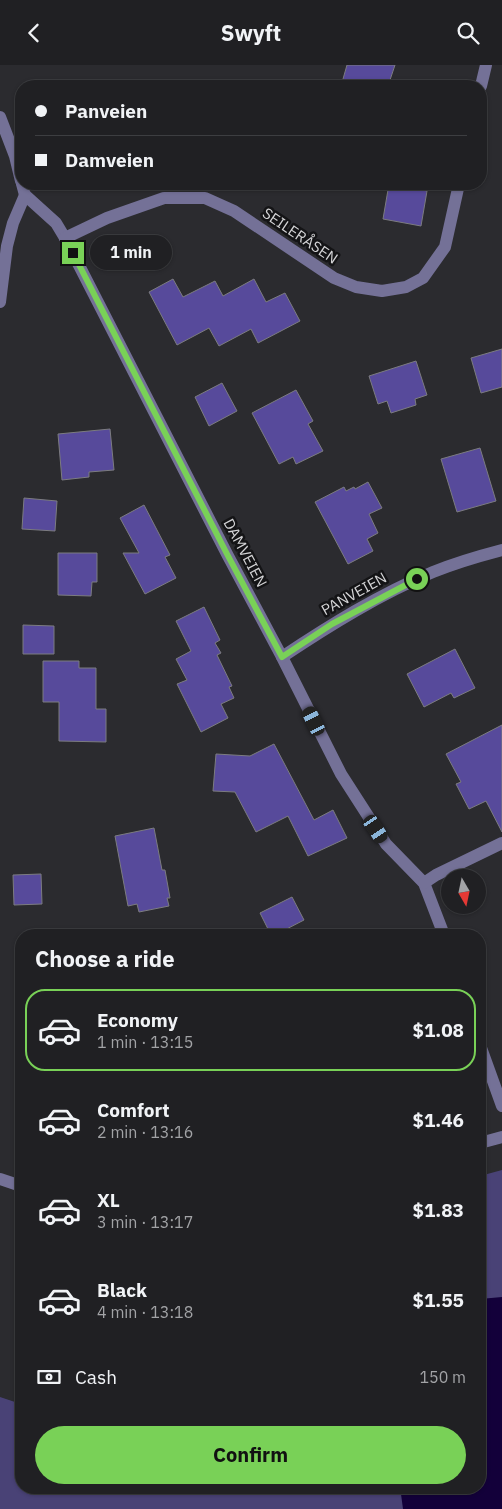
<!DOCTYPE html>
<meta charset="utf-8">
<style>
:root{--surface:#202023;--page:#2d2d30;--text:#f1f3f6;--muted:#a2a3a6;--line:#3d3e41;--accent:#79d157}
body{margin:0;font-family:"IBM Plex Sans",sans-serif;background:var(--page);color:var(--text);height:100vh;display:flex;flex-direction:column;font-size:19px;white-space:nowrap}
*{box-sizing:border-box;margin:0}
p{font-size:16px;color:var(--muted)}
.icon{flex:none;width:28px;height:28px;fill:none;stroke:currentColor;stroke-width:2;stroke-linecap:round;stroke-linejoin:round}
.map{position:relative;flex:1;overflow:hidden}
.panel{position:absolute;left:15px;top:864px;width:471px;height:565px;display:flex;flex-direction:column;background:var(--surface);border-radius:20px;box-shadow:0 1px 4px #0004,0 0 0 1px var(--line)}
.panel>*{flex:none}
.top-card{position:absolute;left:15px;top:15px;width:472px;height:110px;border-radius:20px;box-shadow:0 1px 4px #0004,0 0 0 1px var(--line);display:grid;align-content:center;height:110px;padding:0 20px;background:var(--surface)}
.needle{width:32px;rotate:171deg}
.tools{position:absolute;left:441px;top:804px;display:grid;gap:10px}
.tools a{display:grid;place-items:center;width:45px;height:45px;border-radius:50%;background:var(--surface);box-shadow:0 1px 4px #0004,0 0 0 1px var(--line);font-size:25px}
.end{position:absolute;width:22px;height:22px;margin:-11px;border:6px solid #79d157;background:#111;box-shadow:0 0 0 2px #111}
.from{border-radius:50%}
.bubble{position:absolute;height:35px;border-radius:18px;background:var(--surface);box-shadow:0 1px 4px #0004,0 0 0 1px var(--line);font-size:16px;font-weight:700;line-height:35px;text-align:center}
.car{position:absolute;width:15px;height:30px;margin:-15px -8px;border-radius:6px;box-shadow:0 0 4px 1px #0007;background:linear-gradient(#222 24%,#8ab4d8 0 40%,#222 0 76%,#8ab4d8 0 86%,#222 0)}
.top-card b{display:flex;align-items:center;gap:18px;height:48px;font-size:19px}
.top-card b+b{border-top:1px solid var(--line)}
.top-card i{width:12px;height:12px;background:var(--text)}
ul{padding:0;list-style:none}
li{display:flex;align-items:center;gap:15px;height:82px;margin:0 10px 8px;padding:0 10px;border:2px solid transparent;border-radius:20px}
li div{flex:1}
li b{display:block;font-size:19px}
li em{font-style:normal;font-weight:700}
li.selected{border-color:var(--accent)}
li>.icon{width:45px;height:45px;stroke-width:1.5}
h2{padding:0 20px;font-size:22px;line-height:60px}
.pay{display:flex;align-items:center;gap:12px;height:55px;padding:0 20px;font-size:19px}
.pay p{margin-inline-start:auto}
.primary-button{display:flex;gap:10px;margin-top:auto;padding:10px 20px}
.primary-button a{flex:1;height:58px;border-radius:30px;background:var(--accent);color:#111;font-size:20px;font-weight:700;line-height:58px;text-align:center}
header{display:flex;justify-content:space-between;align-items:center;height:65px;padding:0 20px;background:var(--surface);font-size:22px;font-weight:700}
.map>svg:first-child{display:block}
.green{fill:#494276}
.water{fill:#13003a}
.building{fill:#574a9b;stroke:#7c7c80}
.lines{fill:none;stroke-linecap:round;stroke-linejoin:round}
.minor{stroke:#747197;stroke-width:12}
.route{stroke:#79d157;stroke-width:6}
.labels{text-anchor:middle;stroke-width:5;stroke-linejoin:round;paint-order:stroke}
.street-label{font-size:15px;fill:#d4d4d6;stroke:#141416}
</style>
<header><svg class="icon" aria-label="back" viewBox="0 0 24 24"><path d="M15 5l-7 7 7 7"/></svg>Swyft<svg class="icon" aria-label="search" viewBox="0 0 24 24"><circle cx="10" cy="10" r="6"/><path d="M15 15l6 6"/></svg></header>
<div class="map">
<svg width="502" height="1444" viewBox="0 0 502 1444">
<rect width="100%" height="100%" fill="#2b2b2f"/>
<!-- green -->
<path class="green" d="M502,1105V1444H0V1332L21,1339V1422H480V1111Z"/>
<!-- water -->
<path class="water" d="M502,1232V1444H403L401,1429L403,1423L480,1422V1234Z"/>
<!-- building -->
<g class="building">
<path d="M347,0H395L388,21H341Z"/>
<path d="M389,119L427,126L421,161L383,154Z"/>
<path d="M173,214L183,232L215,216L223,231L254,214L266,237L285,228L300,256L258,278L251,264L219,281L209,263L177,280L149,227Z"/>
<path d="M502,284V322L481,328L471,293Z"/>
<path d="M416,296L427,330L415,334L416,340L391,348L387,336L378,339L369,311Z"/>
<path d="M222,318L237,346L209,361L195,332Z"/>
<path d="M296,325L313,356L308,359L323,386L296,399L293,392L279,399L252,348Z"/>
<path d="M110,364L114,405L89,407V412L62,415L58,369Z"/>
<path d="M480,383L496,436L457,447L441,394Z"/>
<path d="M368,417L382,443L369,449L378,468L367,474L373,486L348,499L315,437L344,422L346,426L354,422L355,424Z"/>
<path d="M24,433L57,436L55,466L22,464Z"/>
<path d="M144,440L170,490L165,492L176,513L145,529L123,488H139L120,453Z"/>
<path d="M58,488H97V517H92L91,531L58,530Z"/>
<path d="M204,542L220,575L215,578L221,588L217,590L232,621L229,622L234,633L221,639L228,653L201,667L177,619L187,615L176,594L191,586L176,556Z"/>
<path d="M23,560L54,561V589H23Z"/>
<path d="M455,584L475,623L454,633L451,628L424,642L407,609Z"/>
<path d="M43,596H79V603H96V644H106V677L59,676V637H43Z"/>
<path d="M502,660V767L486,736L469,744L456,719L461,717L446,689Z"/>
<path d="M274,679L314,755L333,745L347,773L308,791L288,751L256,767L235,727L213,726L216,689L250,691Z"/>
<path d="M154,763L162,805H165L170,833H167L169,841L139,847L137,839L128,841L115,771Z"/>
<path d="M41,809L42,839L14,840L13,810Z"/>
<path d="M292,832L304,855L275,870H271L260,848Z"/>
</g>
<g class="lines">
<!-- minor -->
<g class="minor">
<path d="M481,21L486,0"/>
<path d="M0,52L15,91L21,116"/>
<path d="M22,119L25,130L56,158L65,173L227,489L282,592L341,709L386,779L424,818L444,870"/>
<path d="M65,173L107,153L164,133H205L234,146L334,213L356,222L382,226L406,222L423,213L445,182L459,119"/>
<path d="M0,237L7,181L13,158L25,130"/>
<path d="M282,592C330,560 380,529 433,507C455,498 479,491 502,485"/>
<path d="M424,818L436,810L502,778"/>
<path d="M480,980L502,1041"/>
<path d="M480,1078L502,1072"/>
<path d="M0,1114L21,1121"/>
</g>
</g>
<g class="lines">
<!-- route -->
<path class="route" d="M73,188L227,489L282,592L332,559L417,514"/>
</g>
<g class="labels">
<!-- street labels -->
<g class="street-label">
<text transform="translate(300 171) rotate(34)" y="5">SEILERÅSEN</text>
<text transform="translate(245 488) rotate(62)" y="5">DAMVEIEN</text>
<text transform="translate(354 529) rotate(-29)" y="5">PANVEIEN</text>
</g>
</g>
</svg>
<div class="tools">
<a><svg class="needle" viewBox="-14 -14 28 28"><path d="M0-13l5 13h-10z" fill="#e53935"/><path d="M0 13l5-13h-10z" fill="#a2a3a6"/></svg></a>
</div>
<i class="end from" style="left:417px;top:514px"></i>
<i class="end" style="left:73px;top:188px"></i>
<div class="bubble" style="left:90px;top:170px;width:82px">1 min</div>
<i class="car" style="left:314px;top:656px;rotate:334deg"></i>
<i class="car" style="left:376px;top:764px;rotate:146deg"></i>
<div class="top-card">
<b><i class="from"></i>Panveien</b>
<b><i></i>Damveien</b>
</div>
<section class="panel">
<h2>Choose a ride</h2>
<ul>
<li class="selected"><svg class="icon" aria-label="car" viewBox="0 0 24 24"><path d="M5 17H2v-5l4-1 3-4h7l3 4 3 1v5h-3M9 17h6M6 11h13"/><circle cx="7" cy="17" r="2"/><circle cx="17" cy="17" r="2"/></svg><div><b>Economy</b><p>1 min · 13:15</p></div><em>$1.08</em></li>
<li><svg class="icon" aria-label="car" viewBox="0 0 24 24"><path d="M5 17H2v-5l4-1 3-4h7l3 4 3 1v5h-3M9 17h6M6 11h13"/><circle cx="7" cy="17" r="2"/><circle cx="17" cy="17" r="2"/></svg><div><b>Comfort</b><p>2 min · 13:16</p></div><em>$1.46</em></li>
<li><svg class="icon" aria-label="car" viewBox="0 0 24 24"><path d="M5 17H2v-5l4-1 3-4h7l3 4 3 1v5h-3M9 17h6M6 11h13"/><circle cx="7" cy="17" r="2"/><circle cx="17" cy="17" r="2"/></svg><div><b>XL</b><p>3 min · 13:17</p></div><em>$1.83</em></li>
<li><svg class="icon" aria-label="car" viewBox="0 0 24 24"><path d="M5 17H2v-5l4-1 3-4h7l3 4 3 1v5h-3M9 17h6M6 11h13"/><circle cx="7" cy="17" r="2"/><circle cx="17" cy="17" r="2"/></svg><div><b>Black</b><p>4 min · 13:18</p></div><em>$1.55</em></li>
</ul>
<div class="pay"><svg class="icon" aria-label="cash" viewBox="0 0 24 24"><path d="M3 7h18v10H3z"/><circle cx="12" cy="12" r="2"/></svg>Cash<p>150 m</p></div>
<div class="primary-button"><a>Confirm</a></div>
</section>
</div>
